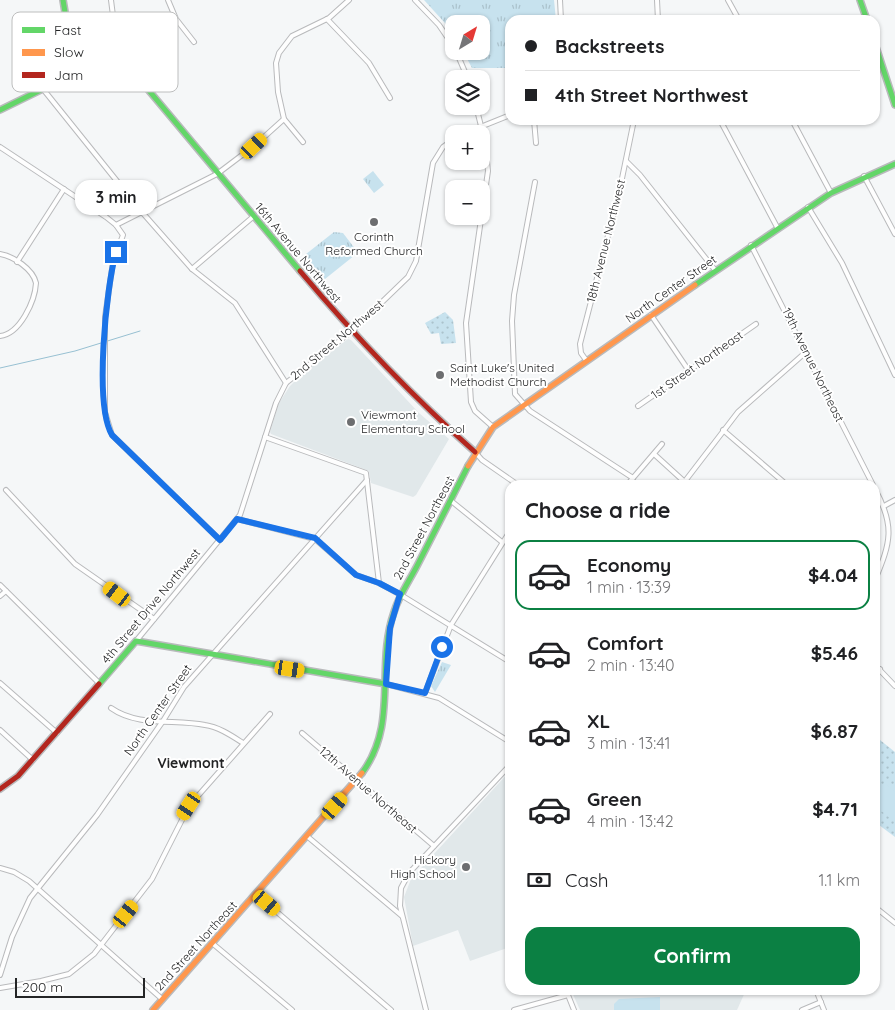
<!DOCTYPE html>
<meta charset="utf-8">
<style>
:root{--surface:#fff;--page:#f6f6f6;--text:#202124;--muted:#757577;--line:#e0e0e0;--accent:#0b8043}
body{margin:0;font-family:Quicksand,sans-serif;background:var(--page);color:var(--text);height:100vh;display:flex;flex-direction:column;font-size:19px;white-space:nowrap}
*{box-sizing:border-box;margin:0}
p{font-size:16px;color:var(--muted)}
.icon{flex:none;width:28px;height:28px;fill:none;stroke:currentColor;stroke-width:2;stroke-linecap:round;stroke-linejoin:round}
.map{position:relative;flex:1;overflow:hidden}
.sheet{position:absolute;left:505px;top:480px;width:375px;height:515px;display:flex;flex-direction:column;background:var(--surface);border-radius:15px;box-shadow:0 1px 4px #0004}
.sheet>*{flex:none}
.top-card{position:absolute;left:505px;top:15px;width:375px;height:110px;border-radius:15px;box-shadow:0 1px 4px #0004;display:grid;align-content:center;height:110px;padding:0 20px;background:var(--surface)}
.needle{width:32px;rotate:38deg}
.buttons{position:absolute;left:445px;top:15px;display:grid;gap:10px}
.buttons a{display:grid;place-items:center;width:45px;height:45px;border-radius:10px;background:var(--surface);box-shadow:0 1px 4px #0004;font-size:25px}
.scale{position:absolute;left:15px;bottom:12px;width:130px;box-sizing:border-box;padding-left:5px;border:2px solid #242526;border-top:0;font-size:14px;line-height:18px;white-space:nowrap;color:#242526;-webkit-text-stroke:4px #fff;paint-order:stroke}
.end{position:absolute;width:22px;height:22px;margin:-11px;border:6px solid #1a73e8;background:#fff;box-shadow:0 0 0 2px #fff}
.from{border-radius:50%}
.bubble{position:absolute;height:35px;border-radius:15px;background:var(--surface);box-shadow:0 1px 4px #0004;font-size:16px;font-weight:700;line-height:35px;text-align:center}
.car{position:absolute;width:15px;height:30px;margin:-15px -8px;border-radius:6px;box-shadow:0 0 4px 1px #0007;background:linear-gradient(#f5c518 24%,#345 0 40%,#f5c518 0 76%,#345 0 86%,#f5c518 0)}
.top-card b{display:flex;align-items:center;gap:18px;height:48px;font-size:19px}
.top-card b+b{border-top:1px solid var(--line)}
.top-card i{width:12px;height:12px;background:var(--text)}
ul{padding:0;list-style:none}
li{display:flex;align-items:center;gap:15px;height:70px;margin:0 10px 8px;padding:0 10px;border:2px solid transparent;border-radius:15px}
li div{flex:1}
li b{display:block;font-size:19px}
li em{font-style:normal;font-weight:700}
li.current{border-color:var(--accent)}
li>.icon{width:45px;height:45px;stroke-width:1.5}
h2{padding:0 20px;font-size:22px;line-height:60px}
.pay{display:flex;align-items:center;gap:12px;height:55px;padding:0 20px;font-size:19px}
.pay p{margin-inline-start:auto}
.primary-button{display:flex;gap:10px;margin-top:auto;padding:10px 20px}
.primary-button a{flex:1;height:58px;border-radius:15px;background:var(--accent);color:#fff;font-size:20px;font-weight:700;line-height:58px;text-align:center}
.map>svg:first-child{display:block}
.built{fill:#e1e8ea}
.grass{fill:url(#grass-tufts)}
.park{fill:url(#park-dots)}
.garden{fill:#c7e2ee}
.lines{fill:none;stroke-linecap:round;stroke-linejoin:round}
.stream{stroke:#97c0d2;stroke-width:1}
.street-casing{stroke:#b9babc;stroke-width:6}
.fast-casing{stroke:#b9babc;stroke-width:8}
.slow-casing{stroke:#b9babc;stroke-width:8}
.jam-casing{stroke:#b9babc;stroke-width:8}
.street{stroke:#fefefe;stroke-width:4}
.fast{stroke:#63d668;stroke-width:5}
.slow{stroke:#ff974d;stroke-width:5}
.jam{stroke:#b3261e;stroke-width:5}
.route{stroke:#1a73e8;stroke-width:6}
.poi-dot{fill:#6d6e70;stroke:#fff;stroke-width:2}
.labels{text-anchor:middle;stroke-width:4;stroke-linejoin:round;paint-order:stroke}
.poi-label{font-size:12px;fill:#242526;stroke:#fff;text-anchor:start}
.street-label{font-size:12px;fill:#242526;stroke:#fff}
.neighbourhood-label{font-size:14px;font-weight:bold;fill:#242526;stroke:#fff}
.key{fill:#fff;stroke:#bdbebe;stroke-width:1}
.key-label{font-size:14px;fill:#242526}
</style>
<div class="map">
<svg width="895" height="1010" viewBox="0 0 895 1010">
<defs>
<pattern id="grass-tufts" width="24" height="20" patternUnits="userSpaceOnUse" patternTransform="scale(1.25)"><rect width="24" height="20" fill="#c7e2ee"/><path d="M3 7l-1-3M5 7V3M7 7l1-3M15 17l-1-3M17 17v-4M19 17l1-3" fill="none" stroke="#abc2cc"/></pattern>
<pattern id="park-dots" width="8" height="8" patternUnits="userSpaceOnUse" patternTransform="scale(1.25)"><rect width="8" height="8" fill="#c7e2ee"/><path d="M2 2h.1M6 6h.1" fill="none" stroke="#abc2cc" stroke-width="1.8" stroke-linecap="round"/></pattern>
</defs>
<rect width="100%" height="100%" fill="#f5f7f8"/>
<!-- built -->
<g class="built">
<path d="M348,339L351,340L419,413L449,439L416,495L413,497L371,483L369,471L271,434L270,432L279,403L290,386L307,369Z"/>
<path d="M510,771V947L470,961L458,930L413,946L404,897L411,879Z"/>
<path d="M571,990H746L737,1010H580Z"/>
</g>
<!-- grass -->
<g class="grass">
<path d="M424,0H554L556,20H510V68H472L463,51H481V24H454V33Z"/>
<path d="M373,171L384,185L374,193L363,179Z"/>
<path d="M334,232L343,233L356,250L355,255L320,283L301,258Z"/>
<path d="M442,662L451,665L435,692L431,686Z"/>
</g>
<!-- park -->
<g class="park">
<path d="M445,312L453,320L456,343L441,344L439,333L431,334L425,323Z"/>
<path d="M880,740L895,752V837L875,822V750Z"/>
</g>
<!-- garden -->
<g class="garden">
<path d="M886,784L895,792V822L875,806V798Z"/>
<path d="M660,997V1010H614V1004L619,999Z"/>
</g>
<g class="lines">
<!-- stream -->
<path class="stream" d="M0,368L75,351L140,331"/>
<!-- street casing -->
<g class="street-casing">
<g id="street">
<path d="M111,0L118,55"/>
<path d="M168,0L176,19L194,42"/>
<path d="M415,0L439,25L454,47"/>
<path d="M560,0L561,20"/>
<path d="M657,0L658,20"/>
<path d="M728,0L739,20"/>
<path d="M327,19L369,63L390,98"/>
<path d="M456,51L468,79"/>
<path d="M43,89L141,211L192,269L235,303L286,383"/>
<path d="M476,106L485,142L488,171L466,323L471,402L475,411L493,427"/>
<path d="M534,120L536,143"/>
<path d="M720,120L777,227"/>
<path d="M792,120L831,193"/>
<path d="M463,134L510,115"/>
<path d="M303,142L284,119L278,92L276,63L279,53L292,36L329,18L349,0"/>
<path d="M0,147L106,217L116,225L123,235L113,262L105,317V412L112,435L220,540"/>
<path d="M626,161L640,175L715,270"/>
<path d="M864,176L895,234"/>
<path d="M535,182L514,295L512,321L515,394L530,411L633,478"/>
<path d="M808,207L842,263L895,375"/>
<path d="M116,225L217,174L254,146L284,119"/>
<path d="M751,245L873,485"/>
<path d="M0,254C13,256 33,269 36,283C35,301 20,334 0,336"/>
<path d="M17,262L64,189"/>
<path d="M192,269L254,216"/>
<path d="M651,315L689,371"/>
<path d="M586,360L581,353L580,344L619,193L634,120"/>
<path d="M638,406L756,324"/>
<path d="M723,430L787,485"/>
<path d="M265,437L366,473L379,583"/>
<path d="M475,452L482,460L518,485"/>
<path d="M654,454L688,485"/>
<path d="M627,485L662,444"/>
<path d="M682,485L738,412L806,352"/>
<path d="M875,489C895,526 891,542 875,580"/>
<path d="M6,490L75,564L154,619"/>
<path d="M450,500L502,542"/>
<path d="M884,506L895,500"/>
<path d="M237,519L315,539L356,575L379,583L401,595L510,662"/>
<path d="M0,585L99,683"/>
<path d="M0,596L6,591"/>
<path d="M136,641L240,515L276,403L286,383L352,331L408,277L416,261L433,163L443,147L454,139"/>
<path d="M875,665L895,686"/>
<path d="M875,677L880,669"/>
<path d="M0,683L57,733"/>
<path d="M386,684L439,698L510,742"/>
<path d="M425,693L451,625L510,531"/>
<path d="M111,708C138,727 174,719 205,725C219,727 232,736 243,743"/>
<path d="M0,730L33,760"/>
<path d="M302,733L434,846"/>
<path d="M308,837L402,916"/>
<path d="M0,868L14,872L29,881L162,999"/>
<path d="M256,894L391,1010"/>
<path d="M875,907L895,923"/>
<path d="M212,943L292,1010"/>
<path d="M0,975L12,937L30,898L97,815L163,721L184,687L367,480"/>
<path d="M0,988L41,981L69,974L94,954L152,879L189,806L270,714"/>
<path d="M816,990L824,1010"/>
<path d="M426,1010L400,906L401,888L409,873L510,765"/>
<path d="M514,1010L568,995L574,1010"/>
<path d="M802,1010L821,1002"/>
</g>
</g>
<!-- fast casing -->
<g class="fast-casing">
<g id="fast">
<path d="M860,0L867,20"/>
<path d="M875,44L895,105"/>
<path d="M62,78L69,36L63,0"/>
<path d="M0,110L110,56H120L300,271"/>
<path d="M695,285L831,193L895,164"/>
<path d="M99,684L136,641L386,684"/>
<path d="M362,773C399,723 375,666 394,612C399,595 410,580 418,564C434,532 451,499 468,466"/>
</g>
</g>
<!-- slow casing -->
<g class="slow-casing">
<g id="slow">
<path d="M468,466L493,427L695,285"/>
<path d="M153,1010L362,773"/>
</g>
</g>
<!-- jam casing -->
<g class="jam-casing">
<g id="jam">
<path d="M300,271C354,335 412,396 475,452"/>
<path d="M0,789L18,776L99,684"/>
</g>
</g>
<!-- street -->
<use href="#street" class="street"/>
<!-- fast -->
<use href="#fast" class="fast"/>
<!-- slow -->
<use href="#slow" class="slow"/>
<!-- jam -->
<use href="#jam" class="jam"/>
</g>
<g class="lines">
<!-- route -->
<path class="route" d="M116,252C106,288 94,405 112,435L220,540L237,519L315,538L356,575L379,583L400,594L390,628L386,684L425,693L442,647"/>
</g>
<!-- markers -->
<g class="poi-dot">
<circle cx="374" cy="222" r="5"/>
<circle cx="440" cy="375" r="5"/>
<circle cx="351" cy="422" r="5"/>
<circle cx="466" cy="867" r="5"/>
</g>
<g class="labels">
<!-- poi labels -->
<g class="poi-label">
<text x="374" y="241" text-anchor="middle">Corinth<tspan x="374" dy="14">Reformed Church</tspan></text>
<text x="450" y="372">Saint Luke's United<tspan x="450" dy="14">Methodist Church</tspan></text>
<text x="361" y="419">Viewmont<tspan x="361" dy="14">Elementary School</tspan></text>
<text x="456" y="864" text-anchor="end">Hickory<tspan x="456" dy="14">High School</tspan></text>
</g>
<!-- street labels -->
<g class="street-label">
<text transform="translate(606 241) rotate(-76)" y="4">18th Avenue Northwest</text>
<text transform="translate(298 253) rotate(50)" y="4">16th Avenue Northwest</text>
<text transform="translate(671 289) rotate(-35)" y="4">North Center Street</text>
<text transform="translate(337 340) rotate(-40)" y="4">2nd Street Northwest</text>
<text transform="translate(697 365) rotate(-35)" y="4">1st Street Northeast</text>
<text transform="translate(813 365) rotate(64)" y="4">19th Avenue Northeast</text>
<text transform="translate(424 528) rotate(-62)" y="4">2nd Street Northeast</text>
<text transform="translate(151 606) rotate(-50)" y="4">4th Street Drive Northwest</text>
<text transform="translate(158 710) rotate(-55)" y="4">North Center Street</text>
<text transform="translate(368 790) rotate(41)" y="4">12th Avenue Northeast</text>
<text transform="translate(196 946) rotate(-48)" y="4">2nd Street Northeast</text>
</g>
<!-- neighbourhood labels -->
<g class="neighbourhood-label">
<text x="191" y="768">Viewmont</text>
</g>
</g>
<!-- legend -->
<rect x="12" y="12" width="166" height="80" rx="8" class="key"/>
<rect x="22" y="27" width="23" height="6" fill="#63d668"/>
<rect x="22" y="49" width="23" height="7" fill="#ff974d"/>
<rect x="22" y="72" width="23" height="6" fill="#b3261e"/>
<g class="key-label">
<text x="54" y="35">Fast</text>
<text x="54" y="57">Slow</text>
<text x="54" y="80">Jam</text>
</g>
</svg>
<div class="buttons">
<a><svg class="needle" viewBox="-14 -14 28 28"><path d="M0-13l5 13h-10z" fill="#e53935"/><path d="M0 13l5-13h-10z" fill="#757577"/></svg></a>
<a><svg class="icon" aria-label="layers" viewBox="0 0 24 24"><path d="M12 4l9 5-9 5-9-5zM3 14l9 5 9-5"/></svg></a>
<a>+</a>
<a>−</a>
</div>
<div class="scale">200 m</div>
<i class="end from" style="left:442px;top:647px"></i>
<i class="end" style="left:116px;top:252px"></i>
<div class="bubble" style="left:75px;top:180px;width:82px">3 min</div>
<i class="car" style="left:254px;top:146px;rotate:47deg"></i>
<i class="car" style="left:117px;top:594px;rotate:307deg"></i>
<i class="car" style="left:290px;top:669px;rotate:99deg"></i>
<i class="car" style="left:189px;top:806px;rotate:213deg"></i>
<i class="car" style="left:335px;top:806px;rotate:41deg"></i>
<i class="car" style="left:267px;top:903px;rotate:130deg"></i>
<i class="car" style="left:126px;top:914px;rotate:39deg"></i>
<div class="top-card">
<b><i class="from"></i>Backstreets</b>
<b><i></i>4th Street Northwest</b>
</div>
<section class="sheet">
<h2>Choose a ride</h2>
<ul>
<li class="current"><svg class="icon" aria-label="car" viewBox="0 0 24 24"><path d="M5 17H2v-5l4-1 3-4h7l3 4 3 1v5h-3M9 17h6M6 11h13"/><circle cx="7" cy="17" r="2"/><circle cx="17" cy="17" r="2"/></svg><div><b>Economy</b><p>1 min · 13:39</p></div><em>$4.04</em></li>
<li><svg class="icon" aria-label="car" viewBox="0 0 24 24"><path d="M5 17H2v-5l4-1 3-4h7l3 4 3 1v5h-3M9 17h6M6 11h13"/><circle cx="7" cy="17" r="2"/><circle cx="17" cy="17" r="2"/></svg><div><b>Comfort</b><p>2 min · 13:40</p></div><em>$5.46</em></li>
<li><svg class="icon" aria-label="car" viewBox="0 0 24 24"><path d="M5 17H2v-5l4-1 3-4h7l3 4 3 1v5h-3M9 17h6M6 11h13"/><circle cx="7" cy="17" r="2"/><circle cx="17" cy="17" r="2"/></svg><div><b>XL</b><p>3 min · 13:41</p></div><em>$6.87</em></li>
<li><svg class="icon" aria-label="car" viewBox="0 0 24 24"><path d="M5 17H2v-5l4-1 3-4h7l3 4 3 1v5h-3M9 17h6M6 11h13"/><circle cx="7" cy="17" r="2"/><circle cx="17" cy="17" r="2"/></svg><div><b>Green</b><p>4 min · 13:42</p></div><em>$4.71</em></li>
</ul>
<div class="pay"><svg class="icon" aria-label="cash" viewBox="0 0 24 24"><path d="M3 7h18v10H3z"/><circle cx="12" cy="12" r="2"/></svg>Cash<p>1.1 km</p></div>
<div class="primary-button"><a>Confirm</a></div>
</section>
</div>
